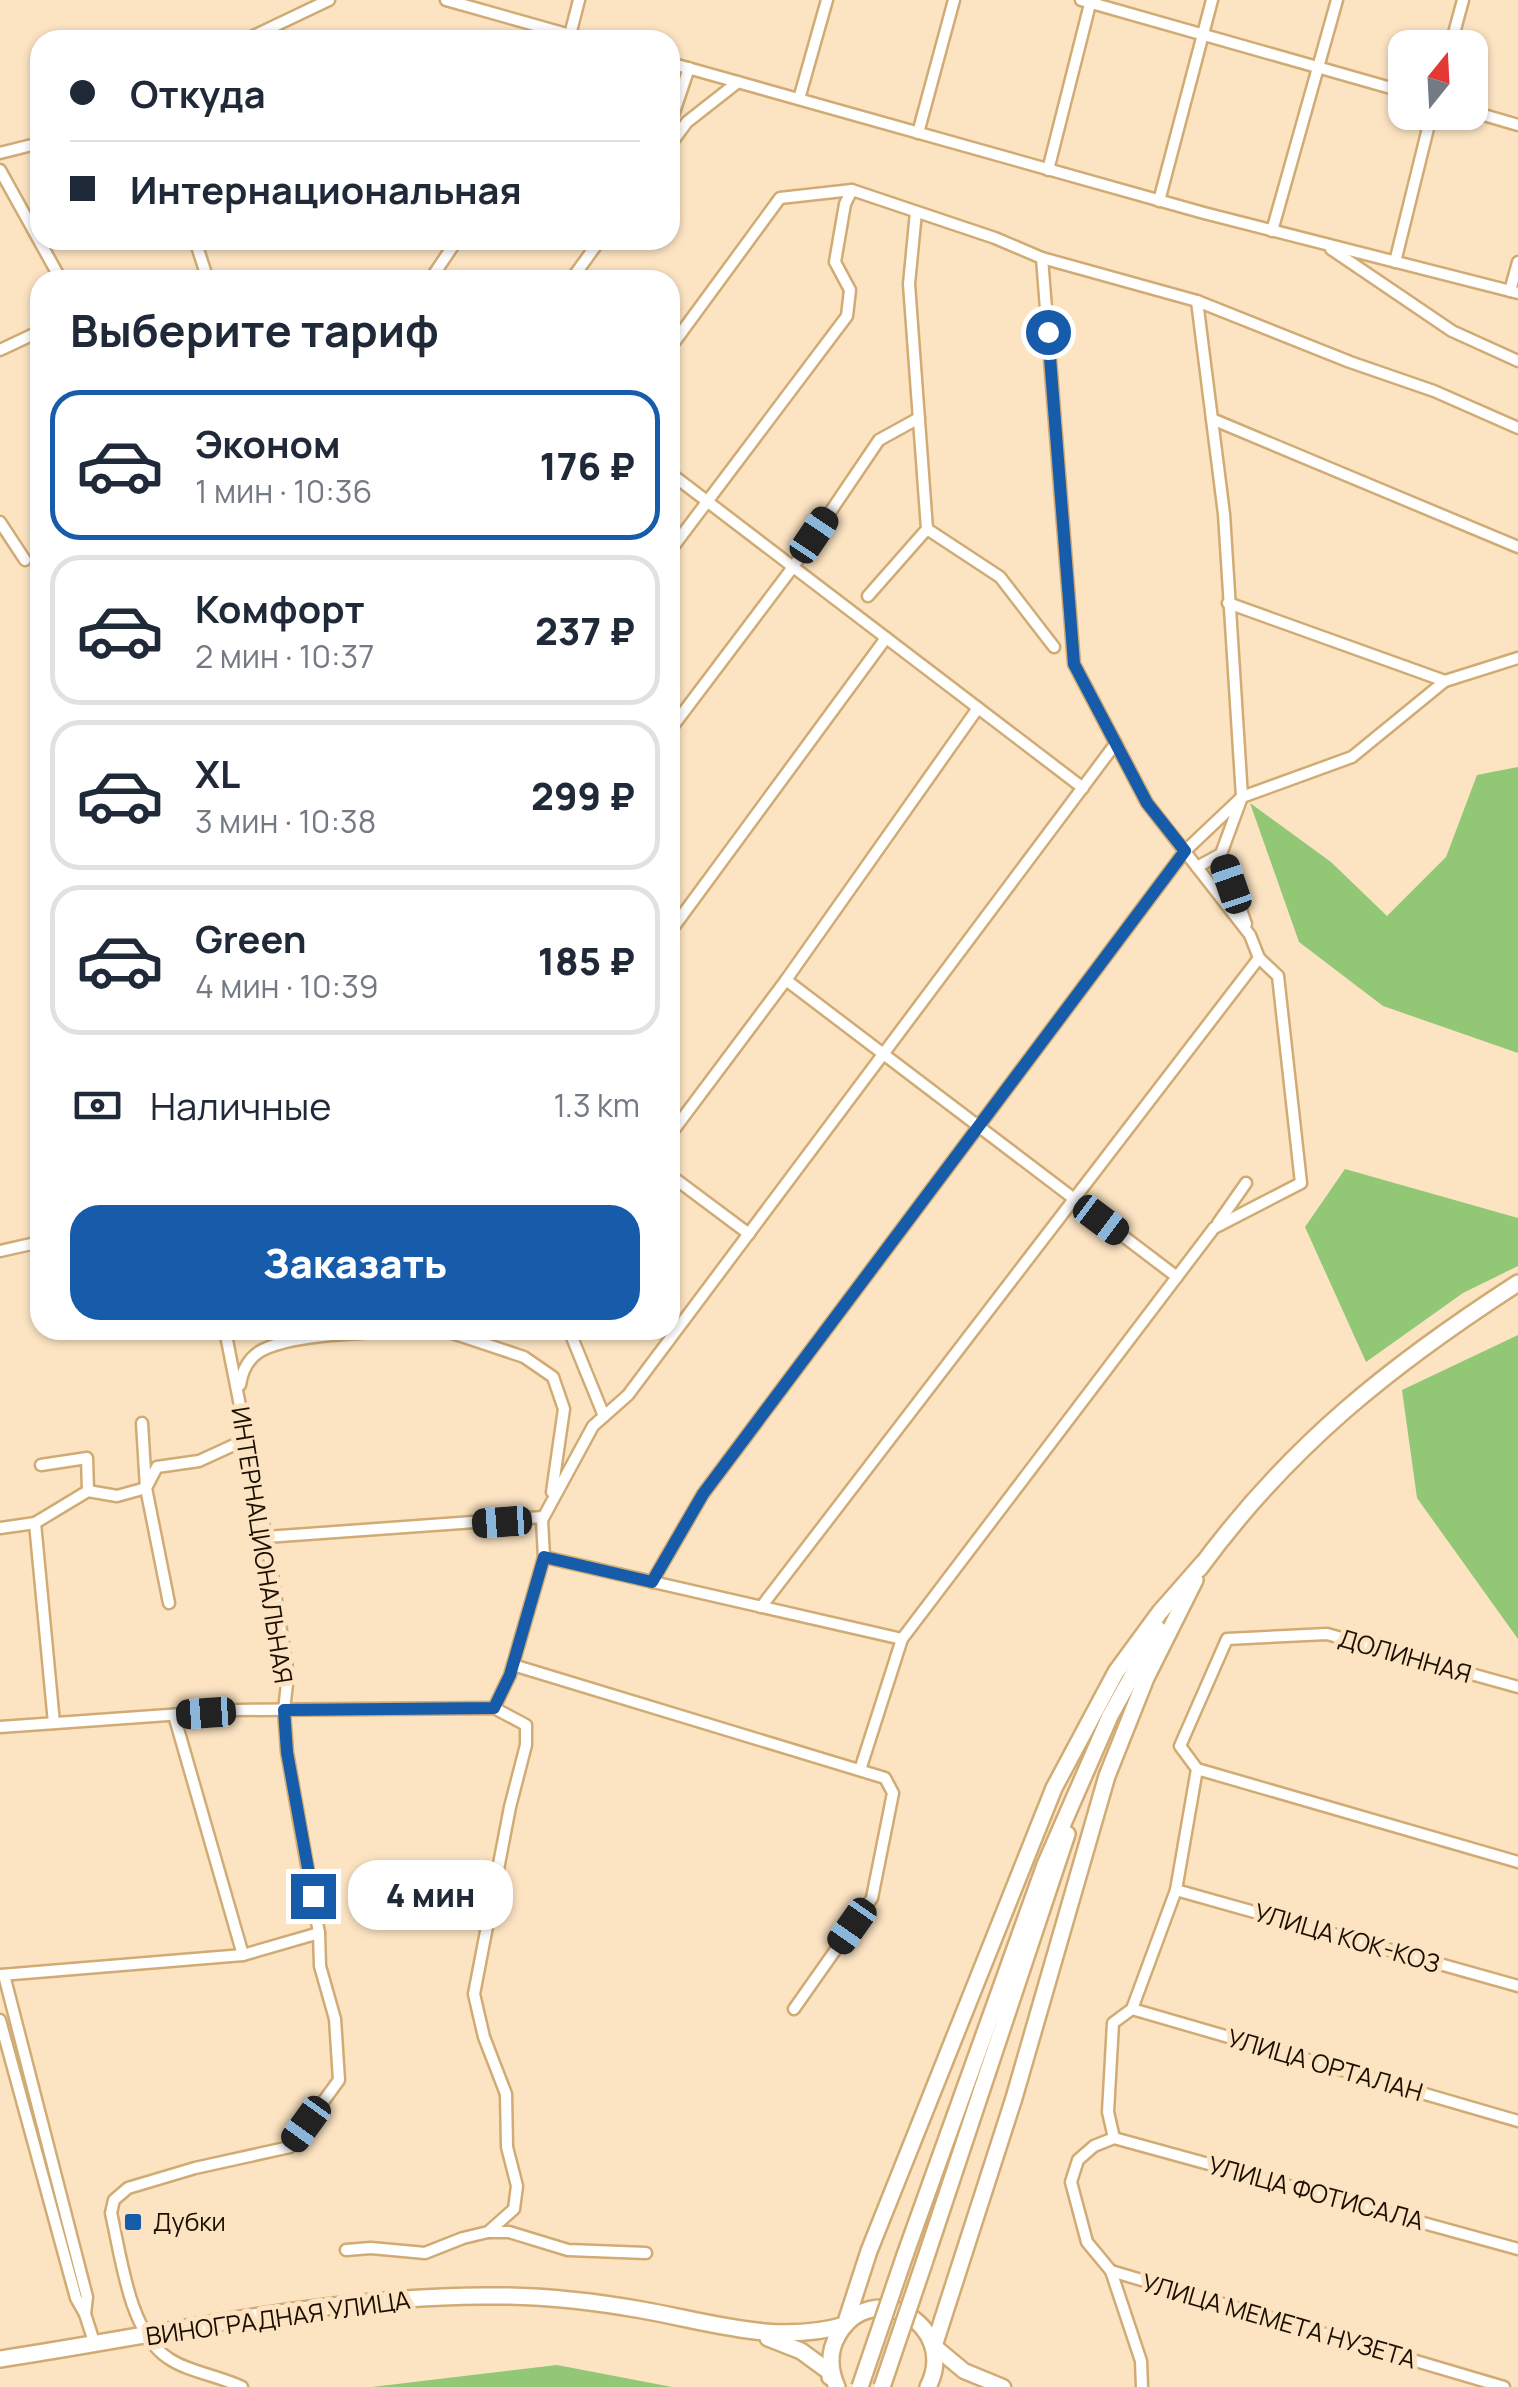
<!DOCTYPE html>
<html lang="ru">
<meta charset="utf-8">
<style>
:root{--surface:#fff;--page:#f6f6f7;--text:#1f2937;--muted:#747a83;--line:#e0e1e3;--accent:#175bab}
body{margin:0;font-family:Manrope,sans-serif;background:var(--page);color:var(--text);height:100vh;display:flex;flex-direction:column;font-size:38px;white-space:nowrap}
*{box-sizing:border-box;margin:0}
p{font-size:32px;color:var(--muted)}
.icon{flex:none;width:55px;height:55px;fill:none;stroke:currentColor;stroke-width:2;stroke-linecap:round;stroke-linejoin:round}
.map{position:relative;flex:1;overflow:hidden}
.sheet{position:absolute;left:30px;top:270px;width:650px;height:1070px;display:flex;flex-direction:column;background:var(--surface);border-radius:30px;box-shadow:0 2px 8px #0004}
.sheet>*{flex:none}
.banner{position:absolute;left:30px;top:30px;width:650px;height:220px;border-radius:30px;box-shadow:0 2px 8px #0004;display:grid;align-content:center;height:220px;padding:0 40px;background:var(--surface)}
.needle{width:65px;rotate:18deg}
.controls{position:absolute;left:1388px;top:30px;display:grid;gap:20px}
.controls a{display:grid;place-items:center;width:100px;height:100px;border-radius:20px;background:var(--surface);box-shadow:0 2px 8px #0004;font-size:50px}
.end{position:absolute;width:45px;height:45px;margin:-22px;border:12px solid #175bab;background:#fff;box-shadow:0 0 0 5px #fff}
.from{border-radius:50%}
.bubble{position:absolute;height:70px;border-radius:30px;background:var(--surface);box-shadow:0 2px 8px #0004;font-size:32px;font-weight:800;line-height:70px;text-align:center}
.car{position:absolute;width:30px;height:60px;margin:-30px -15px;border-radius:12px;box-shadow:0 0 8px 2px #0007;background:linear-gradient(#222 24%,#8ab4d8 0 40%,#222 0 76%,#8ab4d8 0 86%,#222 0)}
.banner b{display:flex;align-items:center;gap:35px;height:95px;font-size:38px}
.banner b+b{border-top:2px solid var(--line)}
.banner i{width:25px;height:25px;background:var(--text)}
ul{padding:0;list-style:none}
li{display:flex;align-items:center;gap:30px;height:150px;margin:0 20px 15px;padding:0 20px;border:5px solid var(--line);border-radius:30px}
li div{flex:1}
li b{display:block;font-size:38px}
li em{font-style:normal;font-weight:800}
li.on{border-color:var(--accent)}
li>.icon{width:90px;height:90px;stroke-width:1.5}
h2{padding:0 40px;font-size:45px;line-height:120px}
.pay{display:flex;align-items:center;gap:25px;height:110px;padding:0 40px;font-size:38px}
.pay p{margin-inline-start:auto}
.primary-button{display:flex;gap:20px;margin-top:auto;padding:20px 40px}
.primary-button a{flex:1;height:115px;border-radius:30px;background:var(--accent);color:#fff;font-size:40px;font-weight:800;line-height:115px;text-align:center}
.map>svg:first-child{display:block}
.forest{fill:#91c775}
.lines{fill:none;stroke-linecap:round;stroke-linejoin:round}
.minor-casing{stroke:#d1ab74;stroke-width:15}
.secondary-casing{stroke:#d1ab74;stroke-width:19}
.primary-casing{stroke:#d1ab74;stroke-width:20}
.minor{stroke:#fff;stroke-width:10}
.secondary{stroke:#fff;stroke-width:14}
.primary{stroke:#fff;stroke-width:15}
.primary-bridge-casing{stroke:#d1ab74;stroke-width:20;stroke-linecap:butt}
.primary-bridge{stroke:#fff;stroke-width:15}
.route{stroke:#175bab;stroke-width:12}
.poi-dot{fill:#175bab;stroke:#fce4c3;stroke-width:4}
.labels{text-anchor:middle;stroke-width:10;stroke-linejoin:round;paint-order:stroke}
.street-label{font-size:25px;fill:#1d0f00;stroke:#fce4c3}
.poi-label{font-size:25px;fill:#1d0f00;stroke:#fce4c3;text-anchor:start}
</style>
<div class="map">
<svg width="1518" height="2387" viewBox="0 0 1518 2387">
<rect width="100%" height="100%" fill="#fce4c3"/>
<!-- forest -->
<g class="forest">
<path d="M1518,767V1053L1383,1006L1299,942L1250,803L1331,862L1387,916L1446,857L1477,775Z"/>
<path d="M1345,1169L1518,1218V1266L1463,1293L1366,1362L1305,1227Z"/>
<path d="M1518,1335V1639L1417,1498L1402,1390Z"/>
<path d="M557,2365L672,2387H372Z"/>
</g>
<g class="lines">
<!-- minor casing -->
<g class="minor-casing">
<g id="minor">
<path d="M446,0L588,40"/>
<path d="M1081,0L1405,92"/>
<path d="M569,39L579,0"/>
<path d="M245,40L329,0"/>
<path d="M1450,48L1463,0"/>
<path d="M670,63L1204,213L1518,293"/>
<path d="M799,99L827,0"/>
<path d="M1470,111L1518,125"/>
<path d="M670,124L689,68"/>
<path d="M918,133L954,0"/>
<path d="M670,145L687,122L738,82"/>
<path d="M0,153L40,143"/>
<path d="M0,170L61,280"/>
<path d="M1048,170L1091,0"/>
<path d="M1159,201L1212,0"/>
<path d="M1272,231L1337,0"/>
<path d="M195,240L208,280"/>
<path d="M1331,249L1452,331L1518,361"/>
<path d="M1395,262L1432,112"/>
<path d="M430,280L457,240"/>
<path d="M571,280L600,240"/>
<path d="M1510,291L1518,262"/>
<path d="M670,348L780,198L852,190L995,238L1042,258L1197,301L1350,362L1434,391L1518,428"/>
<path d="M0,350L34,334"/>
<path d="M1212,419L1518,547"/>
<path d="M670,473L1083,788"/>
<path d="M0,522L25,560"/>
<path d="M927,529L1000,577L1054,647"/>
<path d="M670,551L847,316L850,290L835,262L845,204L852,190"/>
<path d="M868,596L927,529L909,284L916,212"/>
<path d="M1228,603L1445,681"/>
<path d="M670,730L793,567L879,440L919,418"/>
<path d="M1221,854L1246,924"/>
<path d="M1197,867L1221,854L1242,797L1352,757L1445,681L1518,658"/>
<path d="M670,932L886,638"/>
<path d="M786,980L1177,1277"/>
<path d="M670,1135L786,980L978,708"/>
<path d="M670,1175L749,1234"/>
<path d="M1218,1223L1246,1183"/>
<path d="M0,1251L40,1242"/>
<path d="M225,1330L266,1537L288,1675L284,1710L287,1752L319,1933L320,1966L335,2019L339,2080L290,2147L195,2168L128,2188L114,2200L111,2213C121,2256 129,2332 168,2358C188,2372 220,2376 242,2387"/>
<path d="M443,1330L524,1357L553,1377L564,1409L552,1492"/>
<path d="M569,1330L604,1416"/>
<path d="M240,1385C242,1372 247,1360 259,1352C292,1332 380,1333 421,1330"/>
<path d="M142,1423L146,1488L169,1603"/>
<path d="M41,1465L87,1458L88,1491"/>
<path d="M35,1523L88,1491L117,1496L146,1488L157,1467L199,1461L247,1439"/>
<path d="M0,1528L35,1523L54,1723"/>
<path d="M266,1537L543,1517"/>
<path d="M544,1557L902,1639L1214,1228L1301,1183L1278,976L1259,958L1250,935L1147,803L1074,664L1042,258"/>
<path d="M652,1582L703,1494L1185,851L1242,797L1224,514L1197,301"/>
<path d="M761,1607L1259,958"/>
<path d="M513,1665L885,1778L893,1793L872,1898L794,2009"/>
<path d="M494,1708L510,1675L544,1557L542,1520L593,1426L628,1395L1116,743"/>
<path d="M174,1715L243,1955"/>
<path d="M0,1727L238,1710L494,1708L526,1725V1745L510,1807L474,1994L484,2037L506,2094L507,2147L517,2186L514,2209L488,2232L463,2238L425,2253L371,2248L346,2250"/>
<path d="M1197,1769L1518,1862"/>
<path d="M860,1770L902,1639"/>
<path d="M1176,1890L1518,1986"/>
<path d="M1,1975L243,1955L319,1933"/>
<path d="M4,1975L87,2297L85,2314"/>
<path d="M1132,2009L1518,2121"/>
<path d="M0,2020L76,2298L85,2314L95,2345"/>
<path d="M1114,2138L1518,2249"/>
<path d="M489,2232H509L568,2250L646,2253"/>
<path d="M1111,2271L1504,2387"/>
<path d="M1142,2387L1141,2361L1111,2271L1087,2242L1071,2182L1078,2160L1094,2146L1114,2138L1108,2112L1113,2023L1132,2009L1176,1890L1197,1769L1180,1746L1227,1639L1327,1634L1518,1687"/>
</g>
</g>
<!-- secondary casing -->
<g class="secondary-casing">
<path id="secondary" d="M934,2346L964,2371L1003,2387"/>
</g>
<!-- primary casing -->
<g class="primary-casing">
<g id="primary">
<path d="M1199,1569C1290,1445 1391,1365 1518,1283"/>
<path d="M905,2255L1045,1865L1110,1716L1158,1629"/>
<path d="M924,2263L1067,1834"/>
<path d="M768,2338L801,2351L831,2373L830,2377"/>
<path d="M934,2346L1014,2098L1107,1776L1146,1678L1195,1580"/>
<path d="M0,2359C160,2335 321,2297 483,2296C536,2295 591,2301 642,2310C710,2322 776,2345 845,2325L869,2251L1054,1788L1116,1672L1160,1612L1203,1563"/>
<path d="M837,2387C829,2369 828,2352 838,2335C871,2276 960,2324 928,2387"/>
</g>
</g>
<!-- minor -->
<use href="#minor" class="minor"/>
<!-- secondary -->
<use href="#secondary" class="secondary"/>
<!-- primary -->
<use href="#primary" class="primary"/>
<!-- primary-bridge casing -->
<g class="primary-bridge-casing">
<g id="primary-bridge">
<path d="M860,2387L905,2255"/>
<path d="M882,2387L924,2263"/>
</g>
</g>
<!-- primary-bridge -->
<use href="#primary-bridge" class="primary-bridge"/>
</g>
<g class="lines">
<!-- route -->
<path class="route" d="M313,1896L287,1752L284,1710L494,1708L510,1675L544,1557L652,1582L703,1494L1185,851L1147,803L1074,664L1048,332"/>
</g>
<!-- markers -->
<rect class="poi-dot" x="123" y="2212" width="20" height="20" rx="5"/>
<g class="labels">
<!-- street labels -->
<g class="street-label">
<text transform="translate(262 1545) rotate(81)" y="9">ИНТЕРНАЦИОНАЛЬНАЯ</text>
<text transform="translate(1405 1656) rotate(16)" y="9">ДОЛИННАЯ</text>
<text transform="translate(1347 1938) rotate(16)" y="9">УЛИЦА КОК-КОЗ</text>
<text transform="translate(1325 2065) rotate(16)" y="9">УЛИЦА ОРТАЛАН</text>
<text transform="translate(1316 2193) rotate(15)" y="9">УЛИЦА ФОТИСАЛА</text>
<text transform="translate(278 2318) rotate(-8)" y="9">ВИНОГРАДНАЯ УЛИЦА</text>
<text transform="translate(1279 2321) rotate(16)" y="9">УЛИЦА МЕМЕТА НУЗЕТА</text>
</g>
<!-- poi labels -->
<g class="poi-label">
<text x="153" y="2231">Дубки</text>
</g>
</g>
</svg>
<div class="controls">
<a><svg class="needle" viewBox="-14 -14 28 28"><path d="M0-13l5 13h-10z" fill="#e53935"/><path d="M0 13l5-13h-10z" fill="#747a83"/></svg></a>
</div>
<i class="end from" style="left:1048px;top:332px"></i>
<i class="end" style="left:313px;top:1896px"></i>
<div class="bubble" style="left:348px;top:1860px;width:165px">4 мин</div>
<i class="car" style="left:814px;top:535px;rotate:34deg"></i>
<i class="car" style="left:1231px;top:884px;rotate:341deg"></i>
<i class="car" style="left:1101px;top:1220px;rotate:127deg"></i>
<i class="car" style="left:502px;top:1522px;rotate:266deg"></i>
<i class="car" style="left:206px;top:1713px;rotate:266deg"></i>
<i class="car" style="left:852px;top:1926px;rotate:215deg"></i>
<i class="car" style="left:306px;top:2124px;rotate:216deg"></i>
<div class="banner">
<b><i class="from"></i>Откуда</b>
<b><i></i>Интернациональная</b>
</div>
<section class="sheet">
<h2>Выберите тариф</h2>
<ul>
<li class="on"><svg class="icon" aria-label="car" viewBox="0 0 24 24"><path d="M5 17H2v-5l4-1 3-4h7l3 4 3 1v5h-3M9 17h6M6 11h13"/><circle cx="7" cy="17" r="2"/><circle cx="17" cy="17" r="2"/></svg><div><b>Эконом</b><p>1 мин · 10:36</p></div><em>176 ₽</em></li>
<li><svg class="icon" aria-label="car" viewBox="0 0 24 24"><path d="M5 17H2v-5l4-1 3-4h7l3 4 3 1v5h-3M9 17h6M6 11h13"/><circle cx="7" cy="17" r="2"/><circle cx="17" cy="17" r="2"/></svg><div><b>Комфорт</b><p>2 мин · 10:37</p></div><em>237 ₽</em></li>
<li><svg class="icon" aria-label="car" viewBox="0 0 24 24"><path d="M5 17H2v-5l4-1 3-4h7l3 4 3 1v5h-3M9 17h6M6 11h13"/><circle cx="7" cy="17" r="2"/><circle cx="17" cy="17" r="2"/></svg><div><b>XL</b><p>3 мин · 10:38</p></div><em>299 ₽</em></li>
<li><svg class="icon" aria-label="car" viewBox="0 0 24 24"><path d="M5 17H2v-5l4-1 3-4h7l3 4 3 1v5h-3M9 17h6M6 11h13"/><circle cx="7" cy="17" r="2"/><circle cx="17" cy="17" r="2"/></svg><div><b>Green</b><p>4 мин · 10:39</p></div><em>185 ₽</em></li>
</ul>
<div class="pay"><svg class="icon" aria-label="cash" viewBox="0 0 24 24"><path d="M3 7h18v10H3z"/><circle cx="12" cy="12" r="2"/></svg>Наличные<p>1.3 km</p></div>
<div class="primary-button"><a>Заказать</a></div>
</section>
</div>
